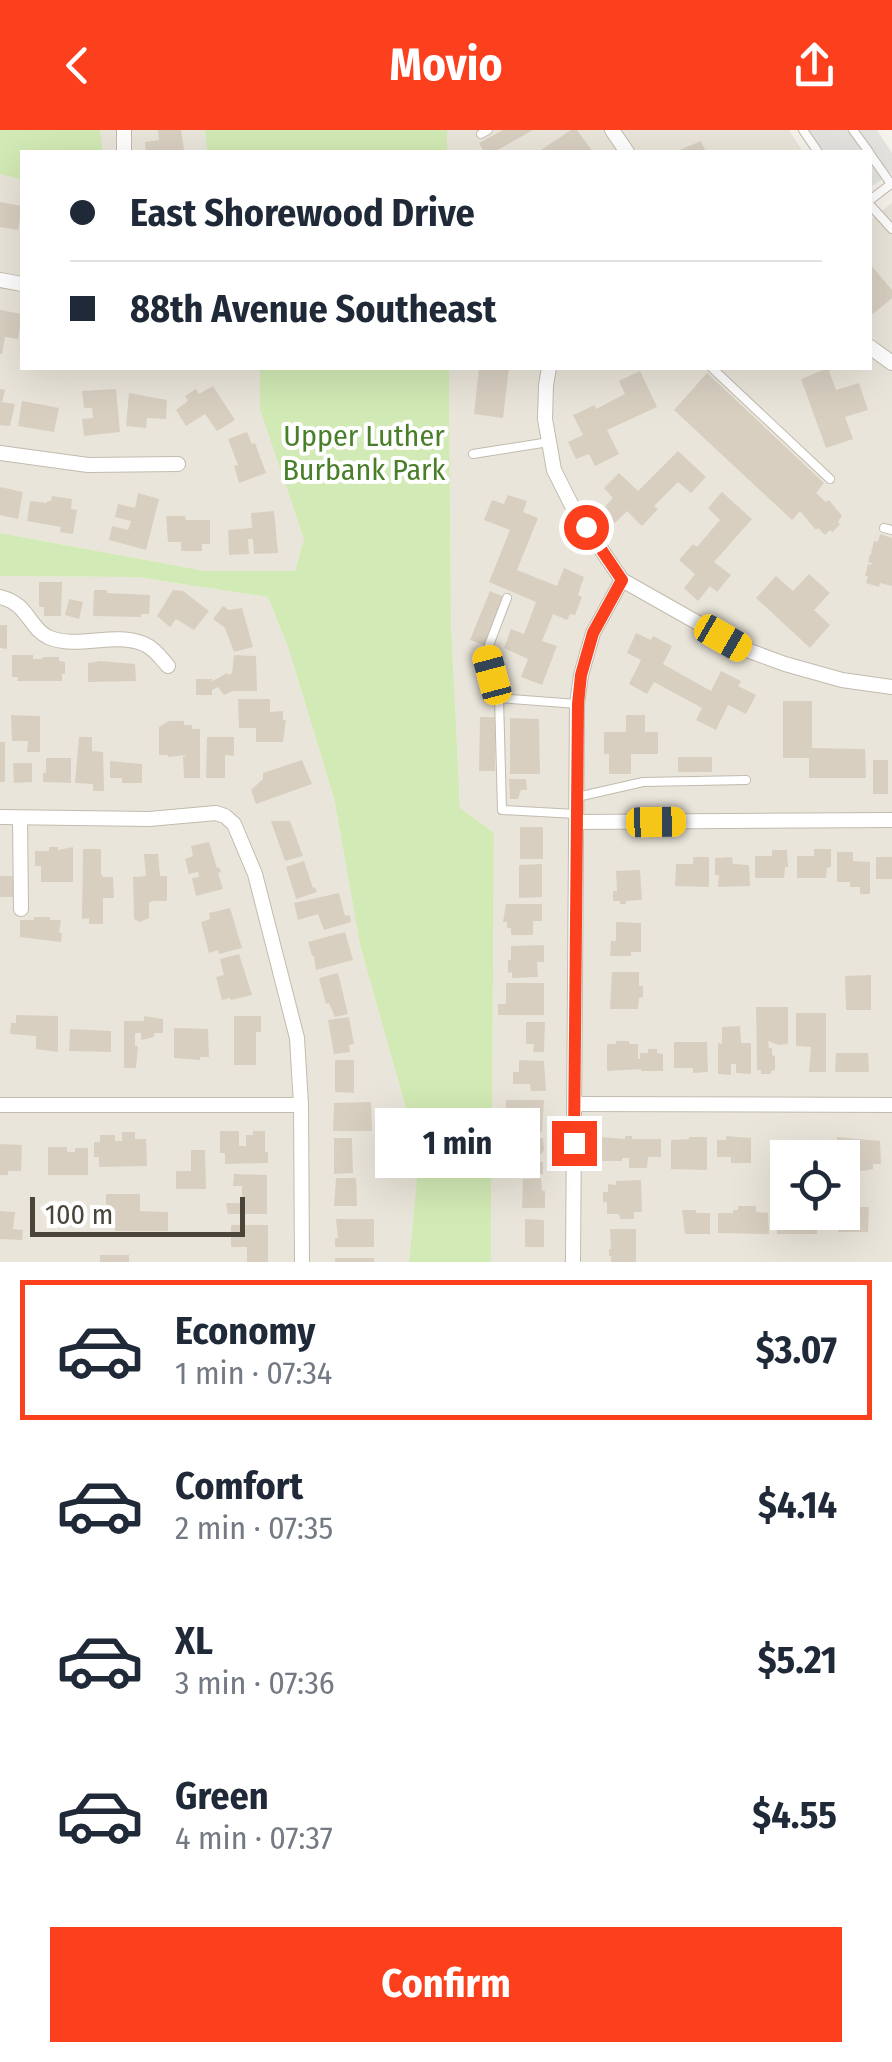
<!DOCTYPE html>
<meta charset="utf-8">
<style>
:root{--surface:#fff;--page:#f6f6f7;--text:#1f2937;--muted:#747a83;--line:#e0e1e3;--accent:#fc3f1d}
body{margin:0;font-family:"Fira Sans Condensed",sans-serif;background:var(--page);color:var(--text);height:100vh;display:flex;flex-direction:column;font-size:38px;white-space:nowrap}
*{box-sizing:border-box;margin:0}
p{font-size:32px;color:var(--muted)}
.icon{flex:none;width:55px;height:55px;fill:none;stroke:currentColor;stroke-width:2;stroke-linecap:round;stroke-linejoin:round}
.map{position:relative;height:1132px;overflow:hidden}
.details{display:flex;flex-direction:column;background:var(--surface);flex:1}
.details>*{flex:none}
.guide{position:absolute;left:20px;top:20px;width:852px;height:220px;border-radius:0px;box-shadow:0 10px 40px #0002;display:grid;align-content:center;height:220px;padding:0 50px;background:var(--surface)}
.buttons{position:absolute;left:770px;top:1010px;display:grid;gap:20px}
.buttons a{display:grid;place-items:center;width:90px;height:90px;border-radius:0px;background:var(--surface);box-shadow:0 10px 40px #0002;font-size:50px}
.scale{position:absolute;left:30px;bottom:25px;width:215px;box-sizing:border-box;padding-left:10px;border:5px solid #4b4439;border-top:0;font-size:28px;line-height:35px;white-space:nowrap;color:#4b4439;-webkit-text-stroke:8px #fff;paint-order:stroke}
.end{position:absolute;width:45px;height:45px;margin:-22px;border:12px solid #fc3f1d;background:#fff;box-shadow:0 0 0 5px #fff}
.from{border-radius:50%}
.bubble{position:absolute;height:70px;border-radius:0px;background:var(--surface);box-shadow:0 10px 40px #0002;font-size:32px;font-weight:700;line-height:70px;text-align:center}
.car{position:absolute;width:30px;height:60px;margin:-30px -15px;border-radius:12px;box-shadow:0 0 8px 2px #0007;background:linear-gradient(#f5c518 24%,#345 0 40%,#f5c518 0 76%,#345 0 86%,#f5c518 0)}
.guide b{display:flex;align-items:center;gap:35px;height:95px;font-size:38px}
.guide b+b{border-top:2px solid var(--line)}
.guide i{width:25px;height:25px;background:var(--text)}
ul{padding:18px 0 0;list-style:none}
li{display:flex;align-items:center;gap:30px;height:140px;margin:0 20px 15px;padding:0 30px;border:5px solid transparent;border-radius:0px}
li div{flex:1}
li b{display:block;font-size:38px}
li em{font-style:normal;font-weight:700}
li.active{border-color:var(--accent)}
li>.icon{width:90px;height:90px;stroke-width:1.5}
.cta{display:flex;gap:20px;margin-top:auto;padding:20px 50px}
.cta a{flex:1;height:115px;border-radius:0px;background:var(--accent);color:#fff;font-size:40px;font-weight:700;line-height:115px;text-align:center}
header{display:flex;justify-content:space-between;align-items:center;height:130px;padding:0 50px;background:var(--accent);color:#fff;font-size:45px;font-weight:700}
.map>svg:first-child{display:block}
.residential{fill:#eae5da;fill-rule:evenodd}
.green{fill:#d2eab5}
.parking{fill:#e5e3e0}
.building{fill:#d8cfc1}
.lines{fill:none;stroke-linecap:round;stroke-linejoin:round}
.lane-casing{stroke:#c2bbae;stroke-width:10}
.street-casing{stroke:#c2bbae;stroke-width:16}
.lane{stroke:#fff;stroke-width:8}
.street{stroke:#fff;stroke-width:14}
.route{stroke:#fc3f1d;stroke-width:12}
.labels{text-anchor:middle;stroke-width:8;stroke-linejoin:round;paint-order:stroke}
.park-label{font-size:30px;fill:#4a7f2a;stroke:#fff}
</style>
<header><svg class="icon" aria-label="back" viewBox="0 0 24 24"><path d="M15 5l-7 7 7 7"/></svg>Movio<svg class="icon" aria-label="share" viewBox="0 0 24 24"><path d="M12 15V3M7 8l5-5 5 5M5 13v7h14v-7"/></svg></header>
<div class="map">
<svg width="892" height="1132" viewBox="0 0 892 1132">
<rect width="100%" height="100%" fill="#f6f3ec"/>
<!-- residential -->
<g class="residential">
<path d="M100,0H205L207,22H103Z"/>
<path d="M447,0H789L803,22H447Z"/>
<path d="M0,44L22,50V238H260V280L304,409L295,441H205L0,403Z"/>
<path d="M892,73V1132H491L494,703L460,678L451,490L449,238H870V90ZM788,1028H842V1082H788Z"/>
<path d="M0,446L137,447L268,467L289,520L334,668L360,815L405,975L417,1048L409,1132H0Z"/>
</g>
<!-- green -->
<g class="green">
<path d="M0,0H100L103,22H22V50L0,44Z"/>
<path d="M205,0H447V22H207Z"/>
<path d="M260,238H449L451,490L460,678L494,703L491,1132H409L417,1048L405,975L360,815L334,668L289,520L268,467L137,447L0,446V403L205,441H295L304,409L260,280Z"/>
</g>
<!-- parking -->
<path class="parking" d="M797,0H877L892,23V43L870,57V22H812Z"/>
<!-- building -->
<g class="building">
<path d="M158,0H181L184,20L146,22L145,12L159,10Z"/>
<path d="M503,0H533L494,22H484L479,13Z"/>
<path d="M571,0H577L593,22H543L541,20Z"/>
<path d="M701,11L706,22H675Z"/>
<path d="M0,72L22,76L18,100L0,97Z"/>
<path d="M870,134L892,160V168L873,184L870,181Z"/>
<path d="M0,180L22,184L18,209L5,207L2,224H0Z"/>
<path d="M479,238H509L503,288L474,284Z"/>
<path d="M828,238L836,260L859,253L868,280L845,287L853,309L826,318L801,249Z"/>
<path d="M640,241L657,277L607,300L619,324L595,336L589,324L576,329L568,312L583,305L573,285L595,275L596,279L625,264L619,251Z"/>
<path d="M707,243L824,353L816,363L826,372L829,370L842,386L838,392L840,394L833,402L830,400L825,405L818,398L816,400L800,381L792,390L674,280Z"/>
<path d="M213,256L235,290L217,301L205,284L186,296L176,280L188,271L185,266L196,259L199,264Z"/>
<path d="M0,259L5,260L2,272L15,274L10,296L0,295Z"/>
<path d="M116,259L120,302L84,306L82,289L93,288L92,278H84L82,261Z"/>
<path d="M129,263L167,270L166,289L147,288L146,298L126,296Z"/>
<path d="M22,271L59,278L54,302L18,296Z"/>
<path d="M247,302L252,314L255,313L266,343L239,353L234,336L238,335L228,309Z"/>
<path d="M678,321L706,347L691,363L678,352L654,376L658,379L642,396L627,381L615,393L601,381L613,368L604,358L619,343L638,361Z"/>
<path d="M0,357L23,362L18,389L0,385Z"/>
<path d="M722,362L752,389L714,432L731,445L717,462L710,456L698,471L684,458L695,444L679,430L693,414L697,417L720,390L708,378Z"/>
<path d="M138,363L159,369L146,420L109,410L112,396L128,400L131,391L115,387L118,374L135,378Z"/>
<path d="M508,365L527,371L523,382L538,388L517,440L557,456L564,438L584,447L578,465L582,467L575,485L570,484L567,490L553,484L542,511L557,516L542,555L521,547L528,529L504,518L511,499L524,504L536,472L489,452L510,400L484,390L492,370L504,374Z"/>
<path d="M52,366L72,369L71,379L77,380L73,404L60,402L61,397L27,391L30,371L47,373V371H51Z"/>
<path d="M274,381L278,423L254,424L253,409H248L249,424L229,425L228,400L252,398L251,383Z"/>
<path d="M166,386H185L186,390H210V414H202V421H181V412H168Z"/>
<path d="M880,404L892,408V456L880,453L879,457L866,453L868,446H865L868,434L871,435L872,433L868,432L870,424L874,425L871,423L874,411L878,412Z"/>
<path d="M809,444L830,463L814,480L830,495L810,518L756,468L776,446L793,461Z"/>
<path d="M39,452H62L61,486H44V477H39Z"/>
<path d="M94,460H107V463L150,465L149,484H141V487L93,486Z"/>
<path d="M173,460L183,461L209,481L194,500L176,489L170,497L157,486Z"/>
<path d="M490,461L504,467L484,515L470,510Z"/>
<path d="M69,469L83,472L79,489L65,485Z"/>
<path d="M223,476L229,480L242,478L253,517L234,522L225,498L213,489Z"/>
<path d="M0,495H7V519L0,518Z"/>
<path d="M636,503L651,510L653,506L672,516L663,534L711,561L721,541L741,551L738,556L756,565L746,584L728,575L716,600L696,590L702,578L654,552L647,564L629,554L641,530L627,523Z"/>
<path d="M12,525H33V529H42L43,527H59V531L65,532V544H62V551H17L18,547H12Z"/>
<path d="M234,525L256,526L257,561H233L224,565L218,557L212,560V565H196V549H212L211,552L227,543L228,545L232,543Z"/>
<path d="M100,531L135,534L136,551L88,552V533Z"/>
<path d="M238,569H270V582L283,581V590H286L283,612H256V598H239Z"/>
<path d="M783,571H812V618L865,619L866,648H809V628H783Z"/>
<path d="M11,585L40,586V622H27L28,611H12Z"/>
<path d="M626,585H645V602H658V624H631V644H609V624H604V602H626Z"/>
<path d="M480,587H495V641H479Z"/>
<path d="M510,588L539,589L540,644H510Z"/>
<path d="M169,591H184V595H192V599H200V648H184L183,627L187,625L168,627V625H159V597Z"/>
<path d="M79,607H92V621L103,622L104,661H93V654L75,653Z"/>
<path d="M207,607H234V626L225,625V648H206Z"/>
<rect x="0" y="612" width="5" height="40"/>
<rect x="678" y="627" width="34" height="15"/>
<path d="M46,628H71V653L43,652V643H46Z"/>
<path d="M302,630L312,654L256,674L251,660L263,649V643Z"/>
<rect x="873" y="630" width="15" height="34"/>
<path d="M110,631L142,634V653H122V648H110Z"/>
<path d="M13,633H32V652L14,653Z"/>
<path d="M509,649H526L527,660H521L518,669H510Z"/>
<path d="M271,691H290L303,726L285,731Z"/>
<rect x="520" y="697" width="23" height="32"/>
<path d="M209,712L217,738L219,737L221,742L218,743L223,759L196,766L192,748L199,747L198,742L189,744L185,729L193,726L191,716Z"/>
<path d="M49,717H58V720L73,717V752H41V736H35V721H49Z"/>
<path d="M83,719H101V744L103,747H113L114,768H103V794H89V788L82,789Z"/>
<path d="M814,719H831V737L827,738L826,748H797V726H814Z"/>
<path d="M772,720H787L788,737H785L784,748H755V726H772Z"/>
<path d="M837,722H853V731L870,732V764H860V757H850V752H837Z"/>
<path d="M144,724H158L160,746H167V771H152L149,773V788L140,792L134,789L133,747L146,746Z"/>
<path d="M693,727H709V757L675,756L676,734H693Z"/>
<path d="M732,727L733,734L749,735L750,756L718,757L719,745H715V728Z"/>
<rect x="876" y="727" width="16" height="22"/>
<path d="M304,731L313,758L315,757L317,762L296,769L286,737Z"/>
<path d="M542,734V767L519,768V735Z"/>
<path d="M640,740L642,770L626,771V774H620V771H613V761H617L616,741Z"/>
<rect x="0" y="746" width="13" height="21"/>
<path d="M339,763L345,786L350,785L351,792L324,800L318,784L298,790L294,773Z"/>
<path d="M506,774H542V791H533V805H511V798H507V792H503Z"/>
<path d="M230,778L242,818L219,824L218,820L209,823L201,792L210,789L209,783Z"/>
<path d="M34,787H50V790H61L59,803H62L61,812L20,807V790H34Z"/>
<path d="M616,792L641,793V822H631V826H610L611,811H616Z"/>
<path d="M345,802L353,830L316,840L314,826H312L308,812Z"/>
<path d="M544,815V832H537L538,847L512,848V842L508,843V830H511V816Z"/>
<path d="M239,824L252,865L231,870L230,868L222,870L216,847L224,845L220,829Z"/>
<path d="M612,842H639V856H643V867L639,868L638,879H610Z"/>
<path d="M338,843L348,884L335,887L329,873L326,874L319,848Z"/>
<path d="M871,845V880H846L845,846Z"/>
<path d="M506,853H544V885H498V874H506Z"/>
<path d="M756,877H788V914L779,915L768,911L769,918H772V925L775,926V940L771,941V944H761V940H757Z"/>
<path d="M796,883H826V942H809L811,917L796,916Z"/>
<path d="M16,885L58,886V922L36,919V906L10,904L11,893H16Z"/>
<path d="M144,886L163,889V903H154V907L141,910V903H135V916H138L136,938H124V891H144Z"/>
<path d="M234,886H261V902H256V935H234Z"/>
<path d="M349,887L354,914L349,915L350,922L334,924L328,890Z"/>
<path d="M526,892H545L544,922H533L534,914H526Z"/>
<path d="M740,896L741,913H751V944L736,943V934H731V945L718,944V913L722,914V897Z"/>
<path d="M174,898L208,899L209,927H200V930L174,928Z"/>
<path d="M70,899L111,901V922L69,921Z"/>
<path d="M616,911H629V914H638V929H640V923H648V919H657V923L663,924V941H641V939L607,941V914H616Z"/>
<path d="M674,912H707L708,942L693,943V938H674Z"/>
<path d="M836,923H868L869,942H835Z"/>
<path d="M335,930H354V963L335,962Z"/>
<path d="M519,930L544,931L546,961H531L530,954H513V942H519Z"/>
<path d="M506,970H544L542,1002H506Z"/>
<path d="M371,972L372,1001H333L334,973Z"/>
<path d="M220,1001H239V1016H246V1005H253V1001H265V1022H268V1033L225,1034V1023H220Z"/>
<path d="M122,1002H135V1009H146L147,1036L99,1037V1027H94V1012H100V1005H115V1011H122Z"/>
<path d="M625,1006H632V1009H661V1027H648L647,1038H629V1028H622V1031H602V1007L625,1009Z"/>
<path d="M726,1006L751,1008V1033H731V1027H717V1010H726Z"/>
<path d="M689,1007H707V1040L671,1039V1010L689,1009Z"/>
<path d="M837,1007L880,1011L881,1034H873V1039L863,1041L847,1039L845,1038V1028H837Z"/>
<path d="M334,1008H352L353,1043L334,1044Z"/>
<path d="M543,1008L544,1019L542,1024H538V1032H543V1044H530L529,1032H520V1009Z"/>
<path d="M0,1014L22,1015L21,1041H8V1045H0Z"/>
<path d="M48,1017H67V1022H75V1018H88V1045H48Z"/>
<path d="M191,1020H205L206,1059H176V1041H191Z"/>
<path d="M234,1044L267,1045V1084H228L226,1073H242V1056H233Z"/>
<path d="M336,1048H356L357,1076H334Z"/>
<path d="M541,1048L542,1061H545V1078H522L523,1049Z"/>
<path d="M641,1050L642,1082H634V1089H620L619,1084H607V1072H603V1062H608V1054L616,1055V1051Z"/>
<path d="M106,1064H140V1081L168,1082V1101H115V1079H106Z"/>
<path d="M738,1076H756V1082L768,1083L769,1104L718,1103V1083H733V1080H738Z"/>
<path d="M852,1077H869L868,1102H838L839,1082H842V1078L852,1079Z"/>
<path d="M682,1080H696V1083H710V1104H685Z"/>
<path d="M0,1081L15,1082L13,1099L23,1100L22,1110L0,1109Z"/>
<path d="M777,1081L816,1082L817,1104H777Z"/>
<path d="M336,1089H374V1117H335V1108H338Z"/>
<path d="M525,1089L544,1090V1117H525Z"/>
<path d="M231,1095H268V1132H247V1117H231Z"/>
<path d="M610,1099H636V1132H611V1126H609V1119H611Z"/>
<rect x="100" y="1125" width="29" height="7"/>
<rect x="335" y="1128" width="39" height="4"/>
</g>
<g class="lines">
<!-- lane casing -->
<g class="lane-casing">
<g id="lane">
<path d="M803,0L818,22"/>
<path d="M853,0L869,22"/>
<path d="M481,4L488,0"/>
<path d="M870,24L891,54L870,70"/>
<path d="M870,75L892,99"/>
<path d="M712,238L830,349"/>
<path d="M473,324L549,312"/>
<path d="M884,398L892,400"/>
<path d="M499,568L486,523L507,468"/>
<path d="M577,667L643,652L746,650"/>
<path d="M576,684L502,680L499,568L577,574"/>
</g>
</g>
<!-- street casing -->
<g class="street-casing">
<g id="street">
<path d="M124,0V22"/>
<path d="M612,0L627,22"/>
<path d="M0,150L22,154"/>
<path d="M870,217L892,233"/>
<path d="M549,238L546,255L545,289L554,340L573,378L622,450L744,519L785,534L842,550L892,557"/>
<path d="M0,323L88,335L178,334"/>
<path d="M0,467C28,473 29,498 48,507C78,520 114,501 144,514C154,518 161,528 168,536"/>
<path d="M0,687L149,689L216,683L225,686L234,694L255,744L297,908L301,975L302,1132"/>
<path d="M20,688L21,779"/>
<path d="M577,692L892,690"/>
<path d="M575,974L892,975"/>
<path d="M0,975H301"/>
<path d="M573,1132L577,574L581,545L593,503L622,450"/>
</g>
</g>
<!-- lane -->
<use href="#lane" class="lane"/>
<!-- street -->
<use href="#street" class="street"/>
</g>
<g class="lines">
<!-- route -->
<path class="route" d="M574,1013L578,574L581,545L593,503L622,450L586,397"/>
</g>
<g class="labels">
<!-- park labels -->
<g class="park-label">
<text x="364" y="316">Upper Luther<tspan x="364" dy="34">Burbank Park</tspan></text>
</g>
</g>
</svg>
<div class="buttons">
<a><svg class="icon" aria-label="locate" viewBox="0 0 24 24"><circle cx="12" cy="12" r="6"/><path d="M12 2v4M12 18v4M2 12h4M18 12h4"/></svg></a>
</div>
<div class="scale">100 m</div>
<i class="end from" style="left:586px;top:397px"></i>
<i class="end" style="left:574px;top:1013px"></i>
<div class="bubble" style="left:375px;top:978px;width:165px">1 min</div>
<i class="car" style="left:723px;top:508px;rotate:120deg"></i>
<i class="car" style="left:492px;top:545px;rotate:345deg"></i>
<i class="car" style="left:656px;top:692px;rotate:89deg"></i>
<div class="guide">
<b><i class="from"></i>East Shorewood Drive</b>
<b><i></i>88th Avenue Southeast</b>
</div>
</div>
<section class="details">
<ul>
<li class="active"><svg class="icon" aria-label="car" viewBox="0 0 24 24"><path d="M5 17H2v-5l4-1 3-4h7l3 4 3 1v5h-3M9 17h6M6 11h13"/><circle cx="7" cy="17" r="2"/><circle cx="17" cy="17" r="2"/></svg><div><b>Economy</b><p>1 min · 07:34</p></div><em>$3.07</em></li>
<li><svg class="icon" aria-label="car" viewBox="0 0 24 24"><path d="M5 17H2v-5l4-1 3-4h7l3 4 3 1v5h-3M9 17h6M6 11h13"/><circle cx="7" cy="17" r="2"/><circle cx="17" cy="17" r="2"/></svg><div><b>Comfort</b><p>2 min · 07:35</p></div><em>$4.14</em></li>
<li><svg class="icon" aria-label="car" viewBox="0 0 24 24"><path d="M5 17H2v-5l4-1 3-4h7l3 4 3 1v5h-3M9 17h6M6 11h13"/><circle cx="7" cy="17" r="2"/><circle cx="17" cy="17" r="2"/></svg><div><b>XL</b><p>3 min · 07:36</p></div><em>$5.21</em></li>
<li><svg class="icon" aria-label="car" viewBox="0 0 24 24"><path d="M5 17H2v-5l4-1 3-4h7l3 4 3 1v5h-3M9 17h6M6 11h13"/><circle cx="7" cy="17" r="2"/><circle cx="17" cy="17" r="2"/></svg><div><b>Green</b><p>4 min · 07:37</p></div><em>$4.55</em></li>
</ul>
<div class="cta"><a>Confirm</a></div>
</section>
